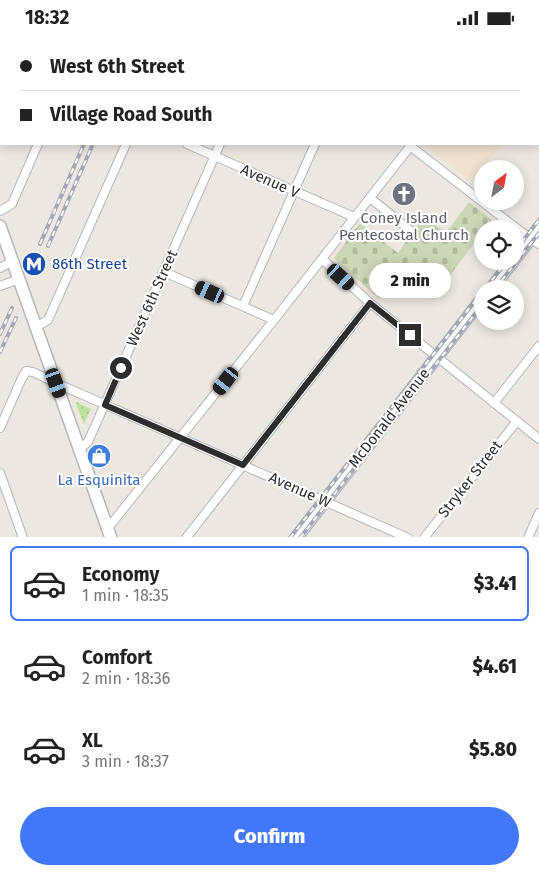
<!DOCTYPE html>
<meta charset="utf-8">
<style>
:root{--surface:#fff;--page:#f6f6f6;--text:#222;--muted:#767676;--line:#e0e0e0;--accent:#4178fa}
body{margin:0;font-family:"Fira Sans",sans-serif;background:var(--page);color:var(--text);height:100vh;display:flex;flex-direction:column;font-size:19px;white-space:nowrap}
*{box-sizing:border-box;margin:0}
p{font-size:16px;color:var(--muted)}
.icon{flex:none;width:28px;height:28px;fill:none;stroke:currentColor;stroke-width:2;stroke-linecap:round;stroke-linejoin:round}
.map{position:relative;height:502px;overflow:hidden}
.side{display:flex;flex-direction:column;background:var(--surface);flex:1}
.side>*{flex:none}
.guide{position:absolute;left:0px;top:0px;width:540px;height:110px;box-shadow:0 2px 12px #0003;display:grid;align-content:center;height:110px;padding:0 20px;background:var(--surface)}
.needle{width:32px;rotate:32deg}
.buttons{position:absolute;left:474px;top:125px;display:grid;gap:10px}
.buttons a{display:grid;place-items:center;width:50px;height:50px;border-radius:50%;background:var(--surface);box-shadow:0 2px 12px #0003;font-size:25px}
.end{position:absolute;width:22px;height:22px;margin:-11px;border:6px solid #2d2d2d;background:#fff;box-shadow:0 0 0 2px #fff}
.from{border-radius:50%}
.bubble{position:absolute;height:35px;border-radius:18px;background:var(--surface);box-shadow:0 2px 12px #0003;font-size:16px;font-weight:800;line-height:35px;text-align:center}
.car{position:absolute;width:15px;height:30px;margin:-15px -8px;border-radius:6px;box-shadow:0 0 4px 1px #0007;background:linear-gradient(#222 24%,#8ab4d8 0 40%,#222 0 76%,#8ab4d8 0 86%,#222 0)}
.guide b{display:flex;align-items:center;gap:18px;height:48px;font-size:19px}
.guide b+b{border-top:1px solid var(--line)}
.guide i{width:12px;height:12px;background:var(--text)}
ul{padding:9px 0 0;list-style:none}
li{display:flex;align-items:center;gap:15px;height:75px;margin:0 10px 8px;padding:0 10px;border:2px solid transparent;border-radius:8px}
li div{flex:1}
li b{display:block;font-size:19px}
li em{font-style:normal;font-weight:800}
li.selected{border-color:var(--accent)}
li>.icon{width:45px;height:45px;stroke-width:1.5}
.button{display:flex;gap:10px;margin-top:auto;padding:10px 20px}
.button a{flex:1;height:58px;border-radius:30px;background:var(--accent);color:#fff;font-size:20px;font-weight:800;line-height:58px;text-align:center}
.status{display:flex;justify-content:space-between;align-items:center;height:35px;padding:0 25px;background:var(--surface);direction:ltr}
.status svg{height:14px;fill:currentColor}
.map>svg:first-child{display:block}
.education{fill:#efe2d0}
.cemetery{fill:url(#cemetery-stones)}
.park{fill:url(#park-dots)}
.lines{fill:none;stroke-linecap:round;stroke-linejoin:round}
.street-casing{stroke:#b3b7c0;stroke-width:10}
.secondary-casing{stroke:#b3b7c0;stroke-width:14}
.street{stroke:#fff;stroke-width:8}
.secondary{stroke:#fff;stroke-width:11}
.rail-casing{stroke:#a2a8b7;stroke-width:4}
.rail{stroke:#fff;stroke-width:2;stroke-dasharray:5.5;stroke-linecap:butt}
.route{stroke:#2d2d2d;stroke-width:6}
.labels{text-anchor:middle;stroke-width:4;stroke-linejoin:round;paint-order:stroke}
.street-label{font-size:15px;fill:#2d2d2d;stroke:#fff}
.worship-label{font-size:15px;fill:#5b616d;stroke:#fff}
.transit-label{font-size:15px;fill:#164399;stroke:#fff;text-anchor:start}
.shop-label{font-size:15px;fill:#366cbe;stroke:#fff}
</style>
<div class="status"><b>18:32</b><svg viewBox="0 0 49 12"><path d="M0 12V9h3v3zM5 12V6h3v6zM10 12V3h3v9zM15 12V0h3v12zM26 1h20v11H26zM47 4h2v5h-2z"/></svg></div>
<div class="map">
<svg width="539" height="503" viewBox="0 0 539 503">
<defs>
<pattern id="cemetery-stones" width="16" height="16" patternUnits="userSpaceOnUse" patternTransform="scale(1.25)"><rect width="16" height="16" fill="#cbd8b7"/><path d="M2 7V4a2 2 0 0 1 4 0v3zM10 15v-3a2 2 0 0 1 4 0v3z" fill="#afba9e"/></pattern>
<pattern id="park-dots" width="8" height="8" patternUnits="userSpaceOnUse" patternTransform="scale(1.25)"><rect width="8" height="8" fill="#bde49d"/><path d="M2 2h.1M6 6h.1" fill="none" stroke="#a3c488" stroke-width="1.8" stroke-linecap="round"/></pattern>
</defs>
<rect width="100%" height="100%" fill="#eee7e0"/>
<!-- education -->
<path class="education" d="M423,109H502L472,147Z"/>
<!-- cemetery -->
<path class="cemetery" d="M469,167L492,185L486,194H482V198L441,252L411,227L379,264L334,223L360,188L398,218L424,181L446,198Z"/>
<!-- park -->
<path class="park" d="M77,367L91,374L84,389L76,369Z"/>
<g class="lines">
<!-- street casing -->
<g class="street-casing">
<g id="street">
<path d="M385,0L387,1"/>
<path d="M86,1V0"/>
<path d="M174,1L175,0"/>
<path d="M267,1L268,0"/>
<path d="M362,1L363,0"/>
<path d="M496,1L497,0"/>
<path d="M521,1V0"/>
<path d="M0,27L1,28"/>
<path d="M187,109L354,182"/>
<path d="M410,111L520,196L539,209"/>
<path d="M370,163L410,195"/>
<path d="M0,176L12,169L38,109"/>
<path d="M322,224L370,268L539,404"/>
<path d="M0,233L13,226"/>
<path d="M164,237L274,285"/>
<path d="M0,251L19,244"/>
<path d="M243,271L315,109"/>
<path d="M36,292L48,285L126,109"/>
<path d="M494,368L539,311"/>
<path d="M0,393L21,345L26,336L33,337L56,348L408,503"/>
<path d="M79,414L88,407L220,109"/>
<path d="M0,438L23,503"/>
<path d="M108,493L274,285L412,109"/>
<path d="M186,503L370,268"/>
<path d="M424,503L517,386"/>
<path d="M528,503L539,478"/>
</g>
</g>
<!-- secondary casing -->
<g class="secondary-casing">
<g id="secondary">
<path d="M535,0L538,1"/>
<path d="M0,191L111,503"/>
<path d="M515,223L539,193"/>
<path d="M491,254L513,226"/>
<path d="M296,503L482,264"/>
</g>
</g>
<!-- street -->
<use href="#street" class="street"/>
<!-- secondary -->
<use href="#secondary" class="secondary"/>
<!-- rail casing -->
<g class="rail-casing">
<g id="rail">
<path d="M127,1L128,0"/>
<path d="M140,1L141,0"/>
<path d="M40,209L84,109"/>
<path d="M48,211L93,109"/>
<path d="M515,216L539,185"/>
<path d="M485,254L507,226"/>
<path d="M495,254L539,198"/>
<path d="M0,299L12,273"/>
<path d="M0,317L16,283"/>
<path d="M290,503L482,257"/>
<path d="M300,503L482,270"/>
</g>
</g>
<!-- rail -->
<use href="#rail" class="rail"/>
</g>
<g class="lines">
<!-- route -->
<path class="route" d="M121,333L105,370L243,430L370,268L410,300"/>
</g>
<!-- icons -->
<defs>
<g id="church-disc" transform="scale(1.25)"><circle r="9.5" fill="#6b7280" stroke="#fff"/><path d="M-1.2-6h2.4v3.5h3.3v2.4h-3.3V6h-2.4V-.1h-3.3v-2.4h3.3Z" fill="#fff"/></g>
<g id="metro-disc" transform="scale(1.25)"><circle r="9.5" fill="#1a4fb4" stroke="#fff"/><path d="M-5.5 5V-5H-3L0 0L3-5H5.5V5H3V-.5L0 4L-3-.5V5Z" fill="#fff"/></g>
<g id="shop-disc" transform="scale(1.25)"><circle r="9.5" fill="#3f7fe0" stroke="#fff"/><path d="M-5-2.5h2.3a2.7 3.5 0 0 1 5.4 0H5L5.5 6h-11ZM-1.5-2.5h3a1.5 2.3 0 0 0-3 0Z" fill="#fff"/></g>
</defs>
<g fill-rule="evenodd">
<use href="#church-disc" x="404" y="159"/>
<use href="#metro-disc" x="34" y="229"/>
<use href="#shop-disc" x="99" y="421"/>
</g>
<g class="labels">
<!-- street labels -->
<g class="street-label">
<text transform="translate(270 146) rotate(24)" y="5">Avenue V</text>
<text transform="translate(152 263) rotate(-66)" y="5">West 6th Street</text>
<text transform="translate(389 383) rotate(-52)" y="5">McDonald Avenue</text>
<text transform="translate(470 444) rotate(-52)" y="5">Stryker Street</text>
<text transform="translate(300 455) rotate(24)" y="5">Avenue W</text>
</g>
<!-- worship labels -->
<g class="worship-label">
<text x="404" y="188">Coney Island<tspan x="404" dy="17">Pentecostal Church</tspan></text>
</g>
<!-- transit labels -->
<g class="transit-label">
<text x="52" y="234">86th Street</text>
</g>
<!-- shop labels -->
<g class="shop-label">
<text x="99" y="450">La Esquinita</text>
</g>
</g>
</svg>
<div class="buttons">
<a><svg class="needle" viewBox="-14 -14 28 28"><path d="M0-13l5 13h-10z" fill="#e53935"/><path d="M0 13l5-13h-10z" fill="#767676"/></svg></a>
<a><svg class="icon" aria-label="locate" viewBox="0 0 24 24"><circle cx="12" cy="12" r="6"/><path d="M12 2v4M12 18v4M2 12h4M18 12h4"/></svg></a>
<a><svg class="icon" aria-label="layers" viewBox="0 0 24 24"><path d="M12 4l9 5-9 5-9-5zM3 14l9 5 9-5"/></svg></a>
</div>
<i class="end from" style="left:121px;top:333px"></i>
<i class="end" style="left:410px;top:300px"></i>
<div class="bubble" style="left:369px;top:228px;width:82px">2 min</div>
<i class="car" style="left:341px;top:242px;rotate:132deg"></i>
<i class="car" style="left:210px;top:257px;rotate:294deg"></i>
<i class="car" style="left:226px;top:346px;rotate:218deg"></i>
<i class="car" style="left:56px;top:348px;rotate:160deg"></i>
<div class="guide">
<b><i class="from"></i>West 6th Street</b>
<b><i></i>Village Road South</b>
</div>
</div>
<section class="side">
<ul>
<li class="selected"><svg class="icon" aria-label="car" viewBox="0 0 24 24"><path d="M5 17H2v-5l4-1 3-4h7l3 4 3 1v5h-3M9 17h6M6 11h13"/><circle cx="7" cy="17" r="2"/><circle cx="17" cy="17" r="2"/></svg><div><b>Economy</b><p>1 min · 18:35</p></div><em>$3.41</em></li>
<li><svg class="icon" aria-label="car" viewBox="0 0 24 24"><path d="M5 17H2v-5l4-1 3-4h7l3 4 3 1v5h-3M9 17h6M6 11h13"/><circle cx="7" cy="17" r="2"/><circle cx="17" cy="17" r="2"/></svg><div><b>Comfort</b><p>2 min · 18:36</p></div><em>$4.61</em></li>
<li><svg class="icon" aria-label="car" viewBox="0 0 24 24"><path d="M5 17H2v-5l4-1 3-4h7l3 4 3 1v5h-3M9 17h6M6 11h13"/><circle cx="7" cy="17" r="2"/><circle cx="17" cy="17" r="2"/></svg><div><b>XL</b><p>3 min · 18:37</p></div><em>$5.80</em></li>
</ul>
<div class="button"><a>Confirm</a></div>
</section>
